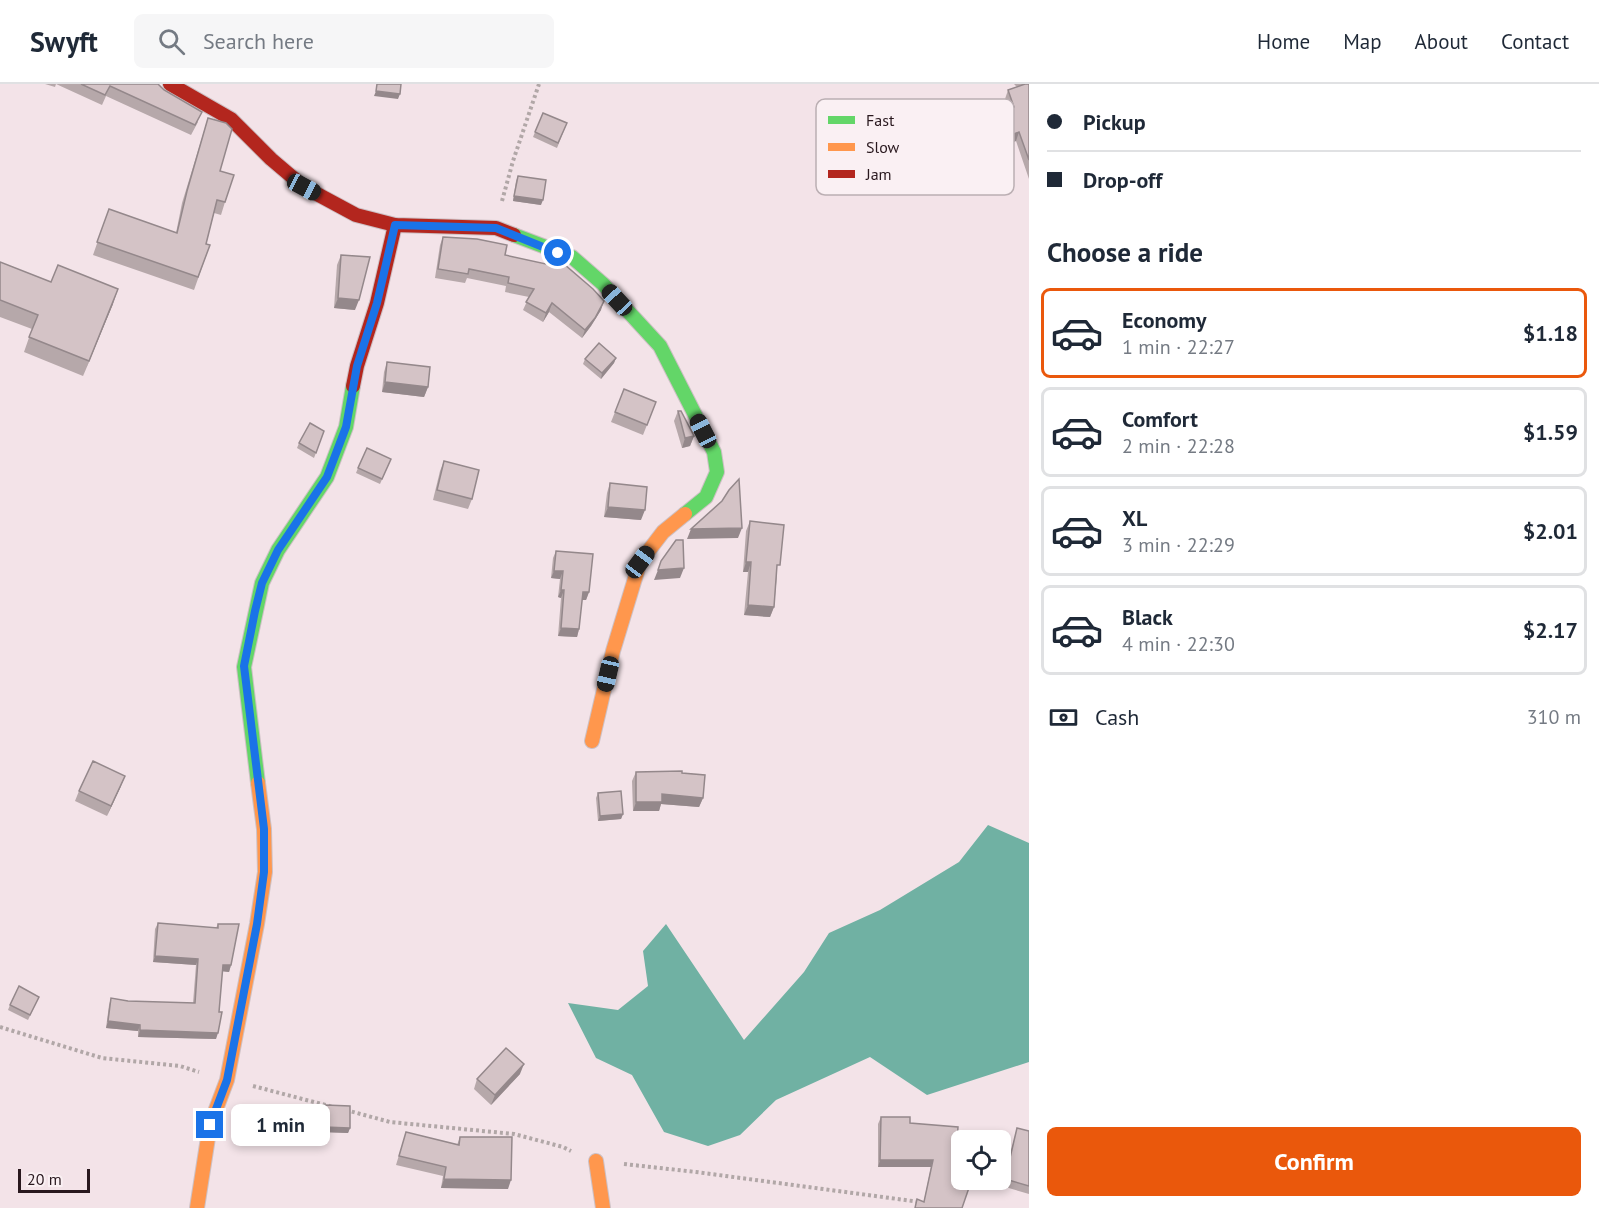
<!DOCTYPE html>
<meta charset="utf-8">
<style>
:root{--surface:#fff;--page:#f6f6f7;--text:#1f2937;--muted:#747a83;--line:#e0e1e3;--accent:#ea580c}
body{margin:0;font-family:"PT Sans",sans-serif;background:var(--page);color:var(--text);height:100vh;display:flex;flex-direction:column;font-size:22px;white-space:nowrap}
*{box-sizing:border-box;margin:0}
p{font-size:20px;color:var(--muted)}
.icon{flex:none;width:33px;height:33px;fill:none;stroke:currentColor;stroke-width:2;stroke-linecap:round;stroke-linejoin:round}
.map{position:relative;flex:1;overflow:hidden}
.panel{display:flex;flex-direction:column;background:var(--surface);width:570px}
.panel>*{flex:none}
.banner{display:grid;align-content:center;height:132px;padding:0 18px;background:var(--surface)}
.buttons{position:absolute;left:951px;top:1046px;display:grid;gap:12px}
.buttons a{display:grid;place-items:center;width:60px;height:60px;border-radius:9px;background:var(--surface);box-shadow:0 3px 9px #0003;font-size:30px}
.scale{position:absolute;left:18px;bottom:15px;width:72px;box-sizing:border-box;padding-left:6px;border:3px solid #29181e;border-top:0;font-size:16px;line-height:21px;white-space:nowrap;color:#29181e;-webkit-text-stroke:4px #faf0f3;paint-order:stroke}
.end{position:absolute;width:27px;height:27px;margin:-14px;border:8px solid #1a73e8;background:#fff;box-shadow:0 0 0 3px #fff}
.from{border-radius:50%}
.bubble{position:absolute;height:42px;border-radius:9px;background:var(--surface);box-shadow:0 3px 9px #0003;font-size:20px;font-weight:700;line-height:42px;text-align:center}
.car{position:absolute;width:18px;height:36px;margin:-18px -9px;border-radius:8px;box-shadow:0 0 4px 2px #0007;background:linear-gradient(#222 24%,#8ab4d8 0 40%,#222 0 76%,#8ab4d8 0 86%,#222 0)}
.banner b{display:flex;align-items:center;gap:21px;height:57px;font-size:22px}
.banner b+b{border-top:2px solid var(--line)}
.banner i{width:15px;height:15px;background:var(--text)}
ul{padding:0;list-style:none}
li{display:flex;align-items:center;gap:18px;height:90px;margin:0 12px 9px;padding:0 6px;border:3px solid var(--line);border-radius:9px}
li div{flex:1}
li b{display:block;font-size:22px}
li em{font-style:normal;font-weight:700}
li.current{border-color:var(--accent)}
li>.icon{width:54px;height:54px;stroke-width:1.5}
h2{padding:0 18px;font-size:27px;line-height:72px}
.pay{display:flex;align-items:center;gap:15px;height:66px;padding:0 18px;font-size:22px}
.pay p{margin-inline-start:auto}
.button{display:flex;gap:12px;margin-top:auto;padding:12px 18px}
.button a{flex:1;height:69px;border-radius:9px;background:var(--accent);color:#fff;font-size:24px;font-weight:700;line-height:69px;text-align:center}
header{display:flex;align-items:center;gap:36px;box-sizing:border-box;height:84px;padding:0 30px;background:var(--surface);border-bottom:2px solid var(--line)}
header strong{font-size:28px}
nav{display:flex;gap:33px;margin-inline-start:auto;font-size:21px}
.search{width:420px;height:54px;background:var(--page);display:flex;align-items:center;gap:15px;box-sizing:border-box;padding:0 21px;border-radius:9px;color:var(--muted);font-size:22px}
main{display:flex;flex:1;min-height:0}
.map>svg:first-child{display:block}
.water{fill:#70b1a3}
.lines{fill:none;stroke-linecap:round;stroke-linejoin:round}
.fast-casing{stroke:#cdc0c4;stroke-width:16}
.slow-casing{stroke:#cdc0c4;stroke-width:16}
.jam-casing{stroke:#cdc0c4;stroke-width:16}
.path{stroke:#b1a7a7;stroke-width:4;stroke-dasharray:3 3;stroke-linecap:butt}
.fast{stroke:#63d668;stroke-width:14}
.slow{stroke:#ff974d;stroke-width:14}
.jam{stroke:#b3261e;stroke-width:14}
.wall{fill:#b6a8aa}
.shaded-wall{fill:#94888b}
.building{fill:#d4c3c6;stroke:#94888b;stroke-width:1.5}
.route{stroke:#1a73e8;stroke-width:8}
.key{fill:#faf0f3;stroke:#bbafb3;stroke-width:1.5}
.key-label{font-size:16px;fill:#29181e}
</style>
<header>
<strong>Swyft</strong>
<div class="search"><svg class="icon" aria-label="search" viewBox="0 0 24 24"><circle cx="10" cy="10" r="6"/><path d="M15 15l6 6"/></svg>Search here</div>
<nav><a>Home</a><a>Map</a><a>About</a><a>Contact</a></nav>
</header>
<main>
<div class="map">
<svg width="1029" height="1124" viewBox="0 0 1029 1124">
<rect width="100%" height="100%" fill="#f3e3e8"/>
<!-- water -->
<path class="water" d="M988,741L1029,759V978L927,1011L870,973L776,1016L740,1051L708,1062L664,1048L632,991L596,974L568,919L618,926L648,902L643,867L666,840L744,956L804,888L829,849L880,826L959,778Z"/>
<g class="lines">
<!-- fast casing -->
<g class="fast-casing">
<g id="fast">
<path d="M514,151L572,173L603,200L660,262L714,368L717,388L706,413L685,430"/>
<path d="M258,699L244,583L262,499L278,466L327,393L346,343L353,302"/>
</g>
</g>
<!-- slow casing -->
<g class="slow-casing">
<g id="slow">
<path d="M592,657L613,567L640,478L663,448L685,430"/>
<path d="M596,1077L603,1124"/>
<path d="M197,1124L210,1041L227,996L257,840L265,788L264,745L258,699"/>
</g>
</g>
<!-- jam casing -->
<g class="jam-casing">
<g id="jam">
<path d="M170,0L231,35L271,75L304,103L356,131L395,141L496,144L514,151"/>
<path d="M353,302L357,282L377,219L395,141"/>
</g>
</g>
<!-- path -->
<g class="path">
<path d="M502,117L513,77L539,0"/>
<path d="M0,943L102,974L180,982L199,988"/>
<path d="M253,1002L333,1023"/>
<path d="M346,1026L390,1038L514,1050L563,1063L571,1067"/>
<path d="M624,1080L696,1088L920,1118"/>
</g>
<!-- fast -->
<use href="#fast" class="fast"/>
<!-- slow -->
<use href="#slow" class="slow"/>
<!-- jam -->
<use href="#jam" class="jam"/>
</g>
<!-- wall -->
<g class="wall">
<path d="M45,0H158L198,38L191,51L106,12L102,21L56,0L55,3Z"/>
<path d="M1014,0H1029V95L1016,57L970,75L961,51L964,42L1008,25L1005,15L1008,6L1017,3Z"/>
<path d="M543,29L567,39L557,64L533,53Z"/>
<path d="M208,34L220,87L225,118L221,131L214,129L206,160L210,161L194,206L93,171L109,125L176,149L182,119Z"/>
<path d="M518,92L541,121L513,117L516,97Z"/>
<path d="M443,153L505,171L601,226L591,242L582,254L549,228L543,238L523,226L529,213L505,208L506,202L467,194L465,199L435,194L440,161Z"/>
<path d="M341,171L355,226L334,224L337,181Z"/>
<path d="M0,178L51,198L113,220L83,292L24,268L32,245L0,233Z"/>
<path d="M616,274L614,279L601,295L583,280L585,275Z"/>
<path d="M387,278L428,303L424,313L382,308L384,288Z"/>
<path d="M656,318L643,351L611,338L615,328Z"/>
<path d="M678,327L694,352L690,362L682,364L674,337Z"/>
<path d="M324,347L314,374L297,364L299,359Z"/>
<path d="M391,375L380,400L356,389L358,384Z"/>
<path d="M444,377L472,415L468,425L433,416L440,387Z"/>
<path d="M610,399L641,436L604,433L607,409Z"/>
<path d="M750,437L777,491L774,523L770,533L744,531L748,488H743L746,447Z"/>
<path d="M556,467L589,508L586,516H582L579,545L577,553L558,552L561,514L558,513L560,495L551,494L553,474Z"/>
<path d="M636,688L682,689L703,714L699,723L661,720L659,727H633L632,697Z"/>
<path d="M121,702L107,732L75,717L79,707Z"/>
<path d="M598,709L623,730L621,735L598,737L596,714Z"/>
<path d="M158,839L216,844L218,840L231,881L229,888L222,887L216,955L138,953V947L106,944L109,921L111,914L128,917L193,919L196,881L153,878L155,845Z"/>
<path d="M39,913L28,936L8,926L10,921Z"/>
<path d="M520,990L491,1021L474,1005L477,995Z"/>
<path d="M325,1021L350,1044L348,1049L322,1048L323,1027Z"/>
<path d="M881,1033L910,1039L955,1085L962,1124L924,1117L931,1083H878V1040Z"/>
<path d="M1017,1044L1029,1047V1110L1002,1102L1015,1052Z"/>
<path d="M406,1048L457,1061L460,1053L508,1105L441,1104L443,1092L396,1081Z"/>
</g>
<!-- shaded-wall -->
<g class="shaded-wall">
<path d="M376,7L400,10L398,15L374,12Z"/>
<path d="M1019,48L1016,57L970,75L974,66Z"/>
<path d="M514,112L543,116L541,121L513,117Z"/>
<path d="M118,205L113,220L83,292L89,277Z"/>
<path d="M338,214L359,216L355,226L334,224Z"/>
<path d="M604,217L601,226L591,242L582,254L585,246Z"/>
<path d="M552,219L549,228L543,238L546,229Z"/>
<path d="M616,274L614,279L601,295L602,289Z"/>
<path d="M385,298L428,303L424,313L382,308Z"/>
<path d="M694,352L690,362L682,364L685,354Z"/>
<path d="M608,423L645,426L641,436L604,433Z"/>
<path d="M742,444L738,454L687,455L691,445Z"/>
<path d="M746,478H751L748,488H743Z"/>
<path d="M684,484L680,494L654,496L658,486Z"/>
<path d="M554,487H563L560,495L551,494Z"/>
<path d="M561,506H564L561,514L558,513Z"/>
<path d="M583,508H589L586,516H580Z"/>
<path d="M748,521L774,523L770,533L744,531Z"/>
<path d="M561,544L579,545L577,553L558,552Z"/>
<path d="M125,692L121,702L107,732L111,722Z"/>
<path d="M662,710L703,714L699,723L661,720L659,727H633L636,718Z"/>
<path d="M623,730L621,735L598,737L600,732Z"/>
<path d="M155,872L198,875L196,881L153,878Z"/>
<path d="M223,881H231L229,888L220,887Z"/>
<path d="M108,937L140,941L138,947L106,944Z"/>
<path d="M140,946L218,949L216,955L138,953Z"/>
<path d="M524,980L520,990L491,1021L495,1011Z"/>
<path d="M324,1043L350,1044L348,1049L322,1048Z"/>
<path d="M880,1076H933L931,1083H878Z"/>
<path d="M444,1095L511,1096L508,1105L441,1104Z"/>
</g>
<!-- building -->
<g class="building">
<path d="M81,0H158L164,6L202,28L195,41L110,2L105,11Z"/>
<path d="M377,0H401L400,10L376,7Z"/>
<path d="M1025,0H1029V76L1019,48L974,66L964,42L1014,23L1008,6Z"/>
<path d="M543,29L567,39L558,59L535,48Z"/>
<path d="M208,34L226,39L232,45L220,87L234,91L225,118L217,116L206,160L210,161L198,193L97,158L109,125L177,149L187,107Z"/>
<path d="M518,92L546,96L543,116L514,112Z"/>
<path d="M443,153L477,155L507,161L505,171L555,182L557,178L565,181L593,205L604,217L595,234L585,246L552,219L546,229L526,218L534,205L508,199L509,193L469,185L468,190L438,185Z"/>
<path d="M341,171L370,173L359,216L338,214Z"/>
<path d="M0,178L51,198L58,181L118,205L89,277L29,253L38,231L0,216Z"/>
<path d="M599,259L616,274L602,289L585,275Z"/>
<path d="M387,278L430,283L428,303L385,298Z"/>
<path d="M624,305L656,318L647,341L615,328Z"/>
<path d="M678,327H681L694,352L685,354Z"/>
<path d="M310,339L324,347L316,369L299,359Z"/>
<path d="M367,364L391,375L382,395L358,384Z"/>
<path d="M444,377L479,386L472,415L437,406Z"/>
<path d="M739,395L742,444L691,445L722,417L729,406Z"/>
<path d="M610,399L647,403L645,426L608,423Z"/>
<path d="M750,437L784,441L780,481H777L774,523L748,521L751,478H746Z"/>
<path d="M676,456H683L684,484L658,486L661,477Z"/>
<path d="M556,467L593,470L589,508H583L579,545L561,544L564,506H561L563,487H554Z"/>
<path d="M93,677L125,692L111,722L79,707Z"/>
<path d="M682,687V689L705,691L703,714L662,710V718H636V688Z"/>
<path d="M621,707L623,730L600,732L598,709Z"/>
<path d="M158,839L218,844V840H239L231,881H223L219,928H222L218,949L140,946V941L108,937L111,914L128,917L195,919L198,875L155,872Z"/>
<path d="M19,902L39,913L30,931L10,921Z"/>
<path d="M506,964L524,980L495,1011L477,995Z"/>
<path d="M325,1021L350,1022V1044L324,1043Z"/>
<path d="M881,1033H910V1039L958,1043L955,1085L962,1086V1095H972L962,1124H915L917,1115L924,1118L933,1076H880Z"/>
<path d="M1017,1044L1029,1047V1102L1005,1095Z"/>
<path d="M406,1048L459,1061L460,1053H512L511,1096L444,1095L446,1083L399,1072Z"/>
</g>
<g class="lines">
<!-- route -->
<path class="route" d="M210,1041L227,996L257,840L264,788V745L244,582L255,527L262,499L278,466L327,393L346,343L357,282L377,219L395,141L496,144L558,169"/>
</g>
<!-- legend -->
<rect x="816" y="15" width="198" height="96" rx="9" class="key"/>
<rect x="828" y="32" width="27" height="8" fill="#63d668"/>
<rect x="828" y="59" width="27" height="8" fill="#ff974d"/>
<rect x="828" y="86" width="27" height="8" fill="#b3261e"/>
<g class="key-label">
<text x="866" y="42">Fast</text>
<text x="866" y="69">Slow</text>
<text x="866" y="96">Jam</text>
</g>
</svg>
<div class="buttons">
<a><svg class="icon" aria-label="locate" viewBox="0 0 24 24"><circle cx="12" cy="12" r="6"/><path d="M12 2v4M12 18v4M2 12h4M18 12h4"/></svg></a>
</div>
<div class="scale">20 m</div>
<i class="end from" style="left:558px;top:169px"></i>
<i class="end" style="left:210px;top:1041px"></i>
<div class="bubble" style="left:231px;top:1020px;width:99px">1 min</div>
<i class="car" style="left:304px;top:103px;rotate:118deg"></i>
<i class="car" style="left:617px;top:216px;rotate:317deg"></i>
<i class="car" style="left:703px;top:347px;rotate:333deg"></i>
<i class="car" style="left:640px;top:478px;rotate:37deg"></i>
<i class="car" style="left:608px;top:590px;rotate:193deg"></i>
</div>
<section class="panel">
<div class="banner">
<b><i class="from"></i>Pickup</b>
<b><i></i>Drop-off</b>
</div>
<h2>Choose a ride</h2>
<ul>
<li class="current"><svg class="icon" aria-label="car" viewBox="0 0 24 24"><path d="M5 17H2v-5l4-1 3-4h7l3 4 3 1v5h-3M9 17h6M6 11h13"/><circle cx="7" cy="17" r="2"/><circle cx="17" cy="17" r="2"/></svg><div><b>Economy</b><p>1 min · 22:27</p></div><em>$1.18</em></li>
<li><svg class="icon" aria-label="car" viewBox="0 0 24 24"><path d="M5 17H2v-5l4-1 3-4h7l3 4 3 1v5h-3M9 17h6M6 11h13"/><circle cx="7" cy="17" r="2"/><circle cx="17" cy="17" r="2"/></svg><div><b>Comfort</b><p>2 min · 22:28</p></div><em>$1.59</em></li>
<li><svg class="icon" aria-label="car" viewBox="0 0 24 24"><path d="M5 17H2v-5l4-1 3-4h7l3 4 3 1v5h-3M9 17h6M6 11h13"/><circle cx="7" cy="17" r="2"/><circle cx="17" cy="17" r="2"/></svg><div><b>XL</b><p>3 min · 22:29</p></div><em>$2.01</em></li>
<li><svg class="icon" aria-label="car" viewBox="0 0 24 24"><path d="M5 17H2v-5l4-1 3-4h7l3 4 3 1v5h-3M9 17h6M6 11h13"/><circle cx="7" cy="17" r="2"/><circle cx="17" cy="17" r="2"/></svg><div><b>Black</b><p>4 min · 22:30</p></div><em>$2.17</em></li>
</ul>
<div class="pay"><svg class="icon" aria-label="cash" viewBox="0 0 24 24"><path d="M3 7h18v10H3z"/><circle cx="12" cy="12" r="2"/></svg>Cash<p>310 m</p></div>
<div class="button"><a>Confirm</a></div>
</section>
</main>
